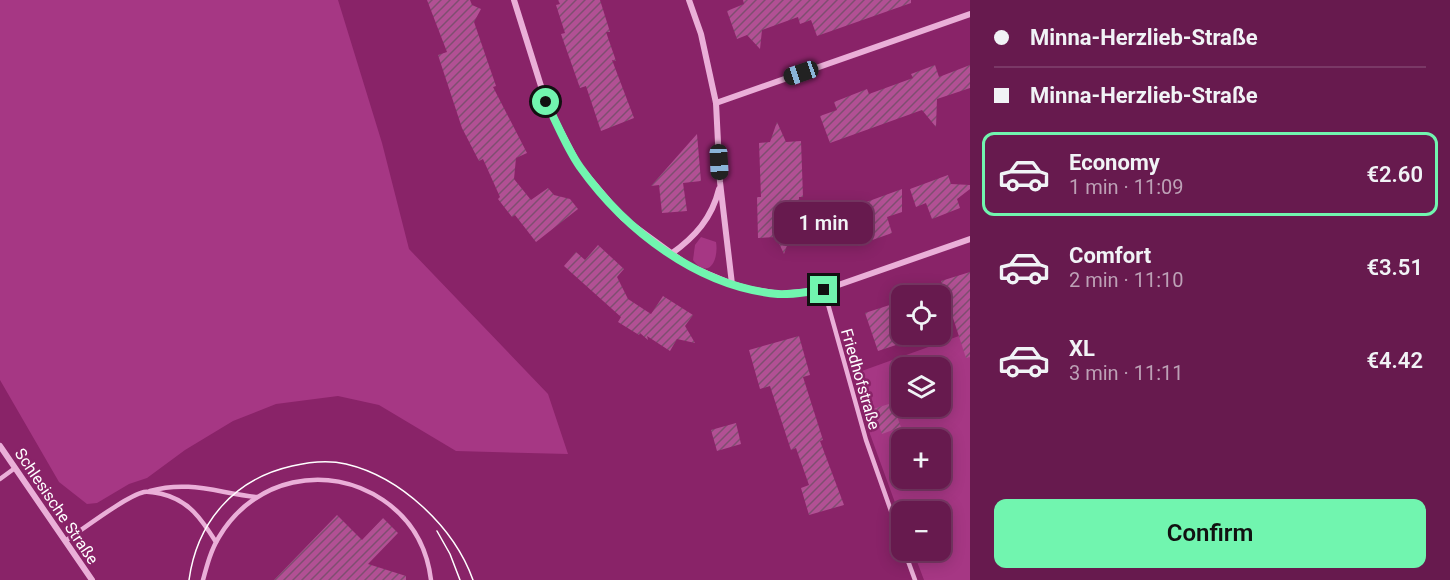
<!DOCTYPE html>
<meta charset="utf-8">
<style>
:root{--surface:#671a4e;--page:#6d2355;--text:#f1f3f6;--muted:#bda1b6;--line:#7a3866;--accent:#71f5af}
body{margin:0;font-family:Roboto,sans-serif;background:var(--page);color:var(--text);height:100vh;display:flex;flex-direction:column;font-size:22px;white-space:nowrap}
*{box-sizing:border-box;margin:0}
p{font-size:20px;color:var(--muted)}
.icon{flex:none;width:33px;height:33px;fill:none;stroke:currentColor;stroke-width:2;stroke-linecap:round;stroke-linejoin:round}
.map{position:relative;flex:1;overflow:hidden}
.sheet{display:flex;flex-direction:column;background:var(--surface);width:480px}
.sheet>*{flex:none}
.top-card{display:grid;align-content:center;height:132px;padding:0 24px;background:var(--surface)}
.tools{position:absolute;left:891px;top:285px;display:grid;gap:12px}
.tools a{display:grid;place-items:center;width:60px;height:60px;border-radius:12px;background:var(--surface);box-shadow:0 3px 15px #0003,0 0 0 2px var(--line);font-size:30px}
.end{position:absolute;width:27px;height:27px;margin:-14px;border:8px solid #71f5af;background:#111;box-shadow:0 0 0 3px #111}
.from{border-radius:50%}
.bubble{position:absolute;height:42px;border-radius:12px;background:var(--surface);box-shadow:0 3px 15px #0003,0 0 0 2px var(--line);font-size:20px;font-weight:600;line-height:42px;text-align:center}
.car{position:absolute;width:18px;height:36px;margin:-18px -9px;border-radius:8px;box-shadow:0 0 4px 2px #0007;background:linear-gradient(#222 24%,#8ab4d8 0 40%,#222 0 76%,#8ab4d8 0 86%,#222 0)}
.top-card b{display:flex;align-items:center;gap:21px;height:57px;font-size:22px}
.top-card b+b{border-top:2px solid var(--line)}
.top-card i{width:15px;height:15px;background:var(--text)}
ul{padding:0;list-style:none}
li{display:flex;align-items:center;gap:18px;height:84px;margin:0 12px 9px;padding:0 12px;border:3px solid transparent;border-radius:12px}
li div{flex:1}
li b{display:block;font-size:22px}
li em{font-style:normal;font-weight:600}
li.current{border-color:var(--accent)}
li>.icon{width:54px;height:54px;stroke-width:1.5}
.button{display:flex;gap:12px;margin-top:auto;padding:12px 24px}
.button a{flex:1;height:69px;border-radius:12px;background:var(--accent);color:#111;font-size:24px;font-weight:600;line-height:69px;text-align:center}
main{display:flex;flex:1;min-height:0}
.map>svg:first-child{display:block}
.green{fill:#a63784;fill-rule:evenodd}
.building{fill:url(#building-hatch)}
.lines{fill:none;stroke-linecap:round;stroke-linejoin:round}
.service{stroke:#eaafd8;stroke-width:4.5}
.minor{stroke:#eaafd8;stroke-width:6}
.tram{stroke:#fff;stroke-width:1.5}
.route{stroke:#71f5af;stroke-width:8}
.labels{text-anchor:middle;stroke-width:5;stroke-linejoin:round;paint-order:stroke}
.street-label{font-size:16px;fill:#fff;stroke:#892368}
</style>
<main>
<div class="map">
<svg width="970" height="580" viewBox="0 0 970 580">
<defs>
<pattern id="building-hatch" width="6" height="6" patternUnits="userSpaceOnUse" patternTransform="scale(1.5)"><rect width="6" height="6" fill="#b25094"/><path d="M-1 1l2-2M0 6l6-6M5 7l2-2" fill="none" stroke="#7f4e70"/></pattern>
</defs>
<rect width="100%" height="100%" fill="#892368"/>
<!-- green -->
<g class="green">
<path d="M0,0H338L382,143L409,249L548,394L568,454L456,451L379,405L338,396L276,404L233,421L185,450L147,478L129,484L97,503L87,504L59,482L0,380Z"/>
<path d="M701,237L716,242C719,259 709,281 693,260L695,245Z"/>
<path d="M970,332V580H924L913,551L940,550V512H902L901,519L870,434L859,372ZM902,368H940V406H902ZM902,440H940V478H902Z"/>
</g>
<!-- building -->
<g class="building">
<path d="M427,0H470L472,5L481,9L474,22L496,86L493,87L527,153L516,158L514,179L531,200L548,188L554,195L570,199L578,209L536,242L515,215L512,217L498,199L500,197L483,159L479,161L462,128L438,55L447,52Z"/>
<path d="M558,0H600L610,32H606L616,61L612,60L634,118L601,131L586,86L580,88L561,34L565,33L556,5L560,4Z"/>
<path d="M743,0H911V3L817,36L811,20L800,24L798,17L762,30L760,49L747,35L737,39L727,11L744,4Z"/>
<path d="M935,65L939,77L970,65V88L937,99L936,127L922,110L830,143L820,116L837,110L834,102L867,89L869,94L913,78L911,74Z"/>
<path d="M777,122L786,142L801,141L803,197H799L800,236L790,237L784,254L776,237L758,238L757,197H761L759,143L770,142Z"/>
<path d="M697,134L701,181L683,183L687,211L662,213L659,185L651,186Z"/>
<path d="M948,175L951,184L970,185V189L957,199L960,208L932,219L926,203L916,207L910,189Z"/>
<path d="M902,189V212L887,217L892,233L864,243L857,225L846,230L839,212Z"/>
<path d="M598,245L624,269L617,277L628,299L651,314L663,296L693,315L685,326L695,343L677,339L670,351L647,336L648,340L640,333L639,335L618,322L621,317L564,266L576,252L585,260Z"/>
<path d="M970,272V357L966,358L941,281Z"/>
<path d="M902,301V343L878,351L865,313Z"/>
<path d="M799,336L810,375L803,377L823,440L820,441L844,505L809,515L801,488L809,485L796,448L791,450L770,386L760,389L749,350Z"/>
<path d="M892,403L901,427L882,434L873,409Z"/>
<path d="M736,423L741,444L717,451L711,430Z"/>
<path d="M337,515L362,540L383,518L398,533L368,564L406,576V580H274Z"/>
</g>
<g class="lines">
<!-- service -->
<g class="service">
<path d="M824,290L866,440L902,542"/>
<path d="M0,479L15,468"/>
<path d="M150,491C189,480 218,493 257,497"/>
<path d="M65,541C82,530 126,496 144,492C149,491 157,493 162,494C189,500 202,520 216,542"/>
<path d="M904,550L915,580"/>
<path d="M203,580C207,565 211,550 219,537C253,479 327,462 383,500C411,519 427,547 431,580"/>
</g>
<!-- minor -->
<g class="minor">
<path d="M514,0L546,102L579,166L623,218L689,266L732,284L749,289L780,294L824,290L970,239"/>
<path d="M689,0L701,34L716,103L720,182L732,284"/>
<path d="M716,103L970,14"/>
<path d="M671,254C695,237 712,218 719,189"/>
<path d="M0,446L92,580"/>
</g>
<!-- tram -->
<g class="tram">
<path d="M437,531L450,554L460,580"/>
<path d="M189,580C197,522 234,479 292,466C309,462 329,460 346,464C401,477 454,527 473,580"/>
</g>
</g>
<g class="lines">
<!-- route -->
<path class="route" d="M546,102C557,123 566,147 580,167C625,230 698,287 778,294C793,295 809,291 824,290"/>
</g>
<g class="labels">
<!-- street labels -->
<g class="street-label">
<text transform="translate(861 379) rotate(74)" y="6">Friedhofstraße</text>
<text transform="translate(57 506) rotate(56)" y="6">Schlesische Straße</text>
</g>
</g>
</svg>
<div class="tools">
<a><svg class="icon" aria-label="locate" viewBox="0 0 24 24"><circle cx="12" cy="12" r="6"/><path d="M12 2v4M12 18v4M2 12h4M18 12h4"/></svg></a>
<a><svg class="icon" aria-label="layers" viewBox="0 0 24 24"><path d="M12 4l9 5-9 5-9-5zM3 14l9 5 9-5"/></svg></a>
<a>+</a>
<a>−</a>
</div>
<i class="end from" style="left:546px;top:102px"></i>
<i class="end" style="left:824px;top:290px"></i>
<div class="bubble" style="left:774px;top:202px;width:99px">1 min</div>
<i class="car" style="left:801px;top:73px;rotate:251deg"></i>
<i class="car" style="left:719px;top:162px;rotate:177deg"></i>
</div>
<section class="sheet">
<div class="top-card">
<b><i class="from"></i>Minna-Herzlieb-Straße</b>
<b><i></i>Minna-Herzlieb-Straße</b>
</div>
<ul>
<li class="current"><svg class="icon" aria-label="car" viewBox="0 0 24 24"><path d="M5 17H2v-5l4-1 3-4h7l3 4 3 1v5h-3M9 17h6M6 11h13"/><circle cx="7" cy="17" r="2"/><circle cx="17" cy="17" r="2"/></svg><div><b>Economy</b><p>1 min · 11:09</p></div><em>€2.60</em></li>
<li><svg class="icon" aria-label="car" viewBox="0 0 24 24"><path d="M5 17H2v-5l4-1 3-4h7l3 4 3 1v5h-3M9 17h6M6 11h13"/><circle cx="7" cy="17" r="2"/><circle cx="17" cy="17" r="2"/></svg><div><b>Comfort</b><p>2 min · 11:10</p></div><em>€3.51</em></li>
<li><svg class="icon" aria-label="car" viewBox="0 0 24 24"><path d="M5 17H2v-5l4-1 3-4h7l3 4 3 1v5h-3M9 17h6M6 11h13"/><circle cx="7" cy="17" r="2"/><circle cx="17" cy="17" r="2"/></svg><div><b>XL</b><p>3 min · 11:11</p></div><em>€4.42</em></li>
</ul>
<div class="button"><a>Confirm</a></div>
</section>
</main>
